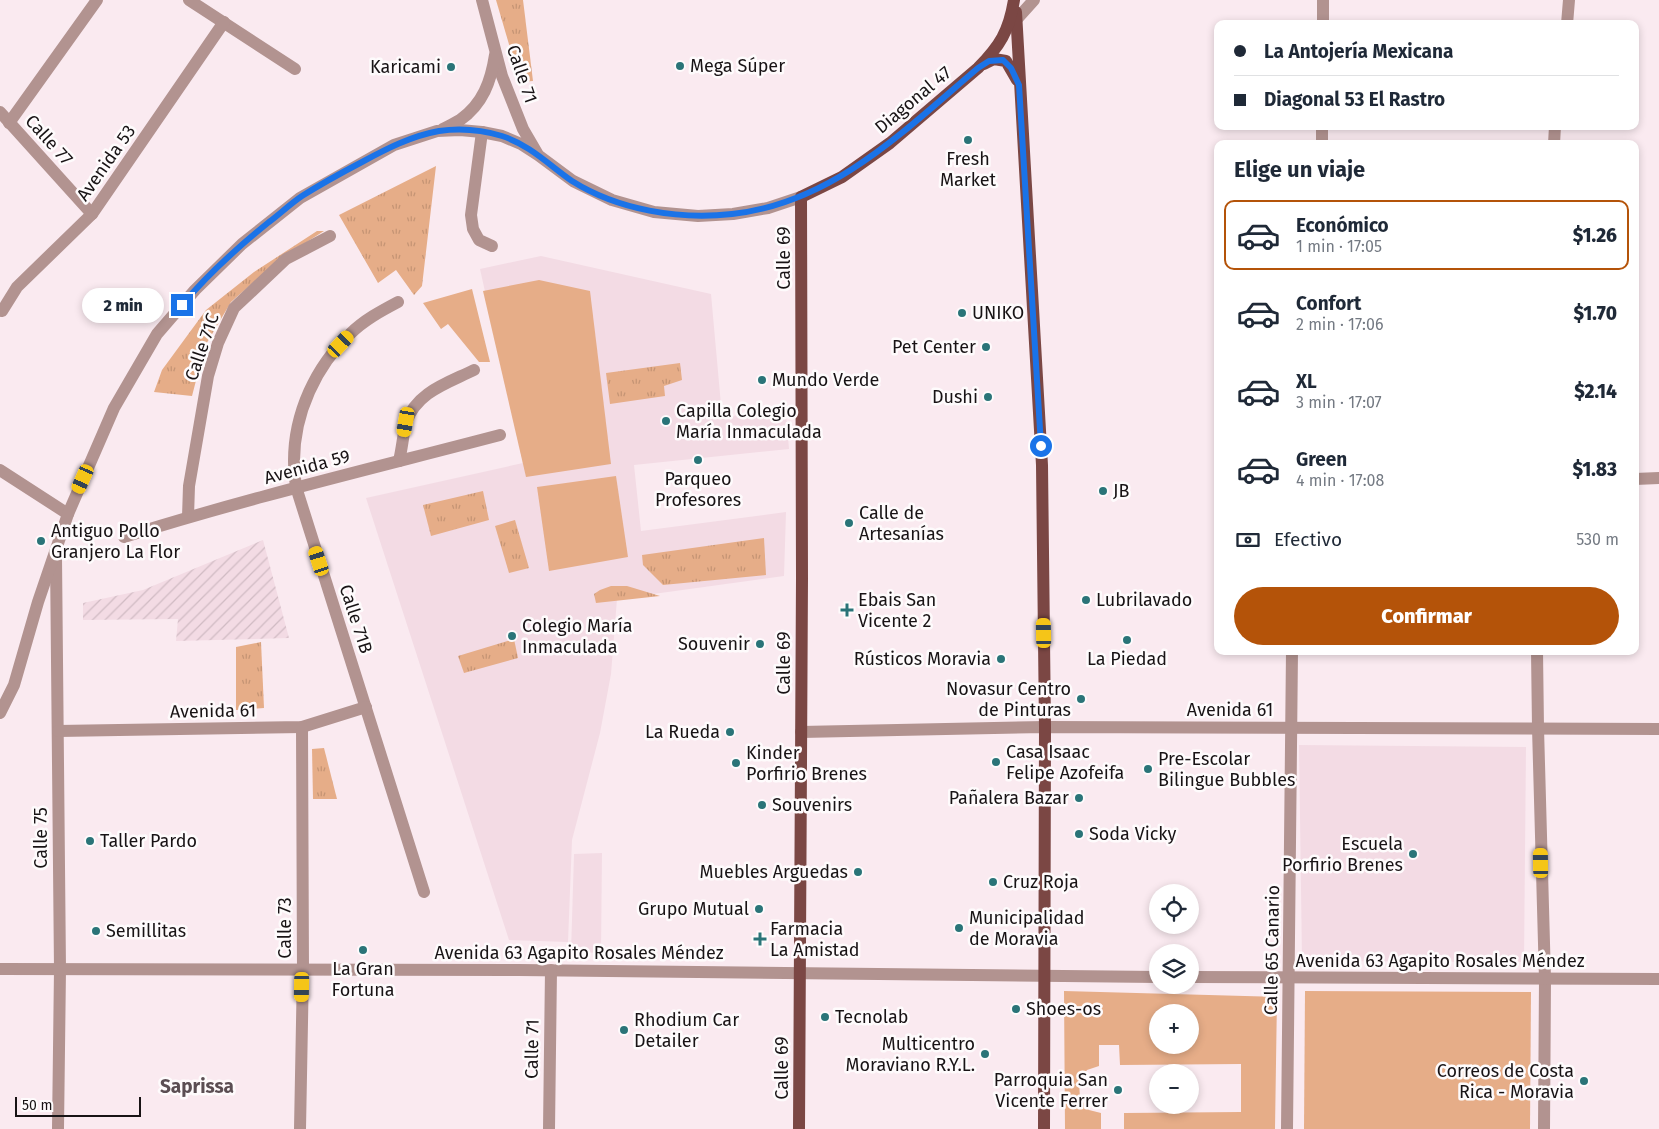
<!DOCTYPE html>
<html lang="es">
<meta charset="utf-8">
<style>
:root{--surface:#fff;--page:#f2f2f3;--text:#1f2937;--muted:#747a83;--line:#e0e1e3;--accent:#b45309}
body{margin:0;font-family:"Fira Sans",sans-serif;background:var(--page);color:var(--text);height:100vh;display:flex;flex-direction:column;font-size:19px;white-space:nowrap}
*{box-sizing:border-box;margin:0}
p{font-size:16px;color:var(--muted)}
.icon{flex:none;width:28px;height:28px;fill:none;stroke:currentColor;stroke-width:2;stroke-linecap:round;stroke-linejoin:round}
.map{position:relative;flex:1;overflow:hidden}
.drawer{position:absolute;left:1214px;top:140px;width:425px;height:515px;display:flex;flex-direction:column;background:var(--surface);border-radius:10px;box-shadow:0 2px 8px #0003}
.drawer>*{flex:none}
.banner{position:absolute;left:1214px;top:20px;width:425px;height:110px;border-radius:10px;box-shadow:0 2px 8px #0003;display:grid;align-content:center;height:110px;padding:0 20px;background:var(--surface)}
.tools{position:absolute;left:1149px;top:884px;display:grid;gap:10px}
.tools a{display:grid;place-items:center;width:50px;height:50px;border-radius:50%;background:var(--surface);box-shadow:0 2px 8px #0003;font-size:25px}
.scale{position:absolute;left:15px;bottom:12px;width:126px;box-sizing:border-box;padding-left:5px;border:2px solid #181315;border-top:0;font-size:14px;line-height:18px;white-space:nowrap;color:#181315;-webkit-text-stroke:4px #fefbfc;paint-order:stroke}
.end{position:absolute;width:22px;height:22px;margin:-11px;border:6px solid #1a73e8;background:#fff;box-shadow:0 0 0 2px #fff}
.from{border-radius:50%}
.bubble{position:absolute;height:35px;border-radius:18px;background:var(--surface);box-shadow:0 2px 8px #0003;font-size:16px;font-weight:800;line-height:35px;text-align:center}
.car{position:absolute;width:15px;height:30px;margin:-15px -8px;border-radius:6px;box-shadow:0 0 4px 1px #0007;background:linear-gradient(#f5c518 24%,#345 0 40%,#f5c518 0 76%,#345 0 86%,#f5c518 0)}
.banner b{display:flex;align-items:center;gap:18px;height:48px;font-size:19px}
.banner b+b{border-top:1px solid var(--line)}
.banner i{width:12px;height:12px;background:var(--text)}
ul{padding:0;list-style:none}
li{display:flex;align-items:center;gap:15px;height:70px;margin:0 10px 8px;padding:0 10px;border:2px solid transparent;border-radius:10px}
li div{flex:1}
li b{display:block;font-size:19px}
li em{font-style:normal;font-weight:800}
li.on{border-color:var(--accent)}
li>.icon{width:45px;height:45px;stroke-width:1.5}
h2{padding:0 20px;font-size:22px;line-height:60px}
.pay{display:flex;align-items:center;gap:12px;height:55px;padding:0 20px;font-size:19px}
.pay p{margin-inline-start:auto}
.action{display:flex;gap:10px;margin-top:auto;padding:10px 20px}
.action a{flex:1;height:58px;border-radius:30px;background:var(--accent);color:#fff;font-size:20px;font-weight:800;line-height:58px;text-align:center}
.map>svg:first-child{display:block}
.built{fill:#f3dbe4}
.industrial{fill:url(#industrial-furrows)}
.grass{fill:url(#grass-tufts)}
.green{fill:#e6ad88;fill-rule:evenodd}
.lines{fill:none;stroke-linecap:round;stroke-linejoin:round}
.minor{stroke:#b29390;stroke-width:12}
.major{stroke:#7b4744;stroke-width:12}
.route{stroke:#1a73e8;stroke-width:6}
.poi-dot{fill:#2a7478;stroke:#fefbfc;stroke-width:2}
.labels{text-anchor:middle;stroke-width:5;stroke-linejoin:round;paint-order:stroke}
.poi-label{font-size:18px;fill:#181315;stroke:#fefbfc;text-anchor:start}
.street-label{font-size:18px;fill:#181315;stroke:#fefbfc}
.neighbourhood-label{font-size:19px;font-weight:bold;fill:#5b4e53;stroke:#fefbfc}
</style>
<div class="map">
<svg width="1659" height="1129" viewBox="0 0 1659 1129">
<defs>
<pattern id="industrial-furrows" width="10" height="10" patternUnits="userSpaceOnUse" patternTransform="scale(1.25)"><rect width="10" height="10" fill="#f3dbe4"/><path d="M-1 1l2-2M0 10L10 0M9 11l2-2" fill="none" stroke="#d0bbc3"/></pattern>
<pattern id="grass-tufts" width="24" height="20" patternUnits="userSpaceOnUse" patternTransform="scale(1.25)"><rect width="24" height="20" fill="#e6ad88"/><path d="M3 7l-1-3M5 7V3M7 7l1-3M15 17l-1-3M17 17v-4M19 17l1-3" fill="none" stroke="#c59474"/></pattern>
</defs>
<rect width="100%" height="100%" fill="#faeaf0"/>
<!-- built -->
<g class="built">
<path d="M541,256L711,294L722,416L786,414L789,449L634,465L641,531L786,512L784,576L617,599L611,674L600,733L572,840L568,942L509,940L366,498L523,463L480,269Z"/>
<path d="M1299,745L1526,747L1524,962L1302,961Z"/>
<path d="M602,853L601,953L571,952L574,854Z"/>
</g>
<!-- industrial -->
<path class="industrial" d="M263,540L289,638L176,641L178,619L83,620V603L143,590Z"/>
<!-- grass -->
<g class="grass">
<path d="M496,0H523L533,81L520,82Z"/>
<path d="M436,166L422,286L414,295L396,270L378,283L339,215Z"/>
<path d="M317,231H324L280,259L231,302L205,346L192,396L154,392L162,370L206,310L254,272Z"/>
<path d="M680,363L682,380L664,386L665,396L610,404L606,373Z"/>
<path d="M483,491L489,520L431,536L423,505Z"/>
<path d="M515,520L529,568L509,573L495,526Z"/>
<path d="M764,538L766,575L663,585L643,565L642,555Z"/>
<path d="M611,586H627L660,596L596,603L594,594L600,590Z"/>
<path d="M514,639L518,658L464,673L458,656Z"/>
<path d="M261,642L264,708L236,710V647Z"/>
<path d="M324,748L337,799H313L312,749Z"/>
</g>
<!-- green -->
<g class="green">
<path d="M539,280L590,291L611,464L526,477L483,291Z"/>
<path d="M472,289L490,362H479L448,324L441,329L423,303Z"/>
<path d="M616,476L628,557L549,571L537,487Z"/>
<path d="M1064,991L1277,997L1275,1129H1124V1113L1241,1112V1064L1120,1065L1119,1045H1099V1066L1087,1070L1079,1082L1080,1098L1089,1110L1101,1113V1129H1065ZM1190,1012V1045H1158V1012Z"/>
<path d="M1305,991L1531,992L1530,1129H1304Z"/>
</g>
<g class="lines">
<!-- minor -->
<g class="minor">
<path d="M189,0L295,69"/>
<path d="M482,0L502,76L523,129L537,153"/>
<path d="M1016,20L1034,0"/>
<path d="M1323,24V0"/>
<path d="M1567,24L1569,0"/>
<path d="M0,112L92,214"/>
<path d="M9,123L97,0"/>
<path d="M443,129C448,126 455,123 460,120C483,104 491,81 495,55"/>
<path d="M482,132L471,215L473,229L479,240L492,246"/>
<path d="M1322,144V126"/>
<path d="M1554,144L1555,126"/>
<path d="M398,302C381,311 364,320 350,334C316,366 294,413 294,461C294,470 295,479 296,487L424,892"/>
<path d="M2,311L17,287L92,214L224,22"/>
<path d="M399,461C402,449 403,435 406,423C416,392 448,383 474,370"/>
<path d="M0,470L68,514"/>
<path d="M1635,479L1659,478"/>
<path d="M188,517L189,486L208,376L218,343L234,308L286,259L330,236"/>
<path d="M124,537C248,498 374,468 500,435"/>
<path d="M56,557L60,969L58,1129"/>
<path d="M1537,651L1538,728L1545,979L1544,1129"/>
<path d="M0,713L14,685L38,602L68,514L114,408L157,334L195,290L242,244L300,198L394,145L437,131L460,130L482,132L502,136L521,144L538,155L573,181L612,200L654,212L698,216L733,214L768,208L801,197"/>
<path d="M58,731L302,727L366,707"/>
<path d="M801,732L1045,727L1659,729"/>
<path d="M0,969L519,970L1158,977"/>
<path d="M1190,977L1659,979"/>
<path d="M300,1129L303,969L302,727"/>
<path d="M549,1129L551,970"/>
<path d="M1287,1129L1292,651"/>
</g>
<!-- major -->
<g class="major">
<path d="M1016,12L1042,465L1045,727L1044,1129"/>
<path d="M984,64L994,59L1006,61L1017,80"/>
<path d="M799,1129L802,578L801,197L842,177L890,143L978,68C1000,46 1009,31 1014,0"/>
</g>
</g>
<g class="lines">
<!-- route -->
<path class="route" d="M182,305C208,274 238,247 269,222C280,214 290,204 302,196C321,184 341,173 362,162C386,149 411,136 439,131C459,128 482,130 502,136C530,145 549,165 572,181C618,210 679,220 732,214C833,203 905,130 978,68L989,61L1003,60L1011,68L1019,85L1041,446"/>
</g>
<!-- markers -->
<g class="poi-dot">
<circle cx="680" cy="66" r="5"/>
<circle cx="451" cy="67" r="5"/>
<circle cx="968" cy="140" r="5"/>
<circle cx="962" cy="313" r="5"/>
<circle cx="986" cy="347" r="5"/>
<circle cx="762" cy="380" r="5"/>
<circle cx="988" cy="397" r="5"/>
<circle cx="666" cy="421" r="5"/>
<circle cx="698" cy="460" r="5"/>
<circle cx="1103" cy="491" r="5"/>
<circle cx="849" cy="523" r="5"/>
<circle cx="41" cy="541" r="5"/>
<circle cx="1086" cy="600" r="5"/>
<path d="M844.5 602.5h5v5h5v5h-5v5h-5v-5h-5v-5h5z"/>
<circle cx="512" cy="636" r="5"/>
<circle cx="1127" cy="640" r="5"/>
<circle cx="760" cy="644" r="5"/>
<circle cx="1001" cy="659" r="5"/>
<circle cx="1081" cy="699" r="5"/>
<circle cx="730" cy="732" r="5"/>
<circle cx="996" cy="762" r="5"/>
<circle cx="736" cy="763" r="5"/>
<circle cx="1148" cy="769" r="5"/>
<circle cx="1079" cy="798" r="5"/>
<circle cx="762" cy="805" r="5"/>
<circle cx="1079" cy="834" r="5"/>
<circle cx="90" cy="841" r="5"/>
<circle cx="1413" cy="854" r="5"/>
<circle cx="858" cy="872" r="5"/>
<circle cx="993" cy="882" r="5"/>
<circle cx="759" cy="909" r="5"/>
<circle cx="959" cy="928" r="5"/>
<circle cx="96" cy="931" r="5"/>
<path d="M757.5 931.5h5v5h5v5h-5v5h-5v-5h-5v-5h5z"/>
<circle cx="363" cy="950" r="5"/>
<circle cx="1016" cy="1009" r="5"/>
<circle cx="825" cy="1017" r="5"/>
<circle cx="624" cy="1030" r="5"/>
<circle cx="985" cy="1054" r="5"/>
<circle cx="1584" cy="1081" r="5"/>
<circle cx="1118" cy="1090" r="5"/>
</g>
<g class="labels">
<!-- poi labels -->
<g class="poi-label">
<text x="690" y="72">Mega Súper</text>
<text x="441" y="73" text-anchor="end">Karicami</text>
<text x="968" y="165" text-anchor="middle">Fresh<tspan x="968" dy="21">Market</tspan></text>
<text x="972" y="319">UNIKO</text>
<text x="976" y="353" text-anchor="end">Pet Center</text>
<text x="772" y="386">Mundo Verde</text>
<text x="978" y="403" text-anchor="end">Dushi</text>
<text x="676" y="417">Capilla Colegio<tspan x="676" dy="21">María Inmaculada</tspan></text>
<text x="698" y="485" text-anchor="middle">Parqueo<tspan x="698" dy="21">Profesores</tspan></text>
<text x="1113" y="497">JB</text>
<text x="859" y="519">Calle de<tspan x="859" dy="21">Artesanías</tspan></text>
<text x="51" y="537">Antiguo Pollo<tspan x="51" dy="21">Granjero La Flor</tspan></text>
<text x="858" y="606">Ebais San<tspan x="858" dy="21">Vicente 2</tspan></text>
<text x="1096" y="606">Lubrilavado</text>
<text x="522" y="632">Colegio María<tspan x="522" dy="21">Inmaculada</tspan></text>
<text x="750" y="650" text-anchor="end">Souvenir</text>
<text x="991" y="665" text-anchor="end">Rústicos Moravia</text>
<text x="1127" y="665" text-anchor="middle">La Piedad</text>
<text x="1071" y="695" text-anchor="end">Novasur Centro<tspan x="1071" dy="21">de Pinturas</tspan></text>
<text x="720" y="738" text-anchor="end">La Rueda</text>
<text x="1006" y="758">Casa Isaac<tspan x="1006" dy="21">Felipe Azofeifa</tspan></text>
<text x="746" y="759">Kinder<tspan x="746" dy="21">Porfirio Brenes</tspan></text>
<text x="1158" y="765">Pre-Escolar<tspan x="1158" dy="21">Bilingue Bubbles</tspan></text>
<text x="1069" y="804" text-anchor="end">Pañalera Bazar</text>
<text x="772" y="811">Souvenirs</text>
<text x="1089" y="840">Soda Vicky</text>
<text x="100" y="847">Taller Pardo</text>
<text x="1403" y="850" text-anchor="end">Escuela<tspan x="1403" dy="21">Porfirio Brenes</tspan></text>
<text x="848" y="878" text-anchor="end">Muebles Arguedas</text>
<text x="1003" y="888">Cruz Roja</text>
<text x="749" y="915" text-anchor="end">Grupo Mutual</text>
<text x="969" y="924">Municipalidad<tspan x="969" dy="21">de Moravia</tspan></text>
<text x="770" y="935">Farmacia<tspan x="770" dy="21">La Amistad</tspan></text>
<text x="106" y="937">Semillitas</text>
<text x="363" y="975" text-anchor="middle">La Gran<tspan x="363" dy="21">Fortuna</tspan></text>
<text x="1026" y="1015">Shoes-os</text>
<text x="835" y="1023">Tecnolab</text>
<text x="634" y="1026">Rhodium Car<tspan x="634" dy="21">Detailer</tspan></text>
<text x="975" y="1050" text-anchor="end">Multicentro<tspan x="975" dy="21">Moraviano R.Y.L.</tspan></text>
<text x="1574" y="1077" text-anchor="end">Correos de Costa<tspan x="1574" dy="21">Rica - Moravia</tspan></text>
<text x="1108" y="1086" text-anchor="end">Parroquia San<tspan x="1108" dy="21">Vicente Ferrer</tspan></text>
</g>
<!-- street labels -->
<g class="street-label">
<text transform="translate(522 74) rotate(71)" y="6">Calle 71</text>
<text transform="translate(913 100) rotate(-40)" y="6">Diagonal 47</text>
<text transform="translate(49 140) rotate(48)" y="6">Calle 77</text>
<text transform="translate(106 163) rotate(-55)" y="6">Avenida 53</text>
<text transform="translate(784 258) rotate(-90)" y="6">Calle 69</text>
<text transform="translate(202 347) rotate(-71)" y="6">Calle 71C</text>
<text transform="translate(307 467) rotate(-15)" y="6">Avenida 59</text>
<text transform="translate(356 619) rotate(72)" y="6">Calle 71B</text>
<text transform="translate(784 663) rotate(-90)" y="6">Calle 69</text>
<text x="1230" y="716">Avenida 61</text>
<text transform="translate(213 711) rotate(-1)" y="6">Avenida 61</text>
<text transform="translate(41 838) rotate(-90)" y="6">Calle 75</text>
<text transform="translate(285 928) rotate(-90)" y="6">Calle 73</text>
<text transform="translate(1272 950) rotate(-89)" y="6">Calle 65 Canario</text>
<text x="579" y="959">Avenida 63 Agapito Rosales Méndez</text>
<text x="1440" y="967">Avenida 63 Agapito Rosales Méndez</text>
<text transform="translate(532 1049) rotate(-89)" y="6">Calle 71</text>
<text transform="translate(782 1068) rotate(-90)" y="6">Calle 69</text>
</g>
<!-- neighbourhood labels -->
<g class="neighbourhood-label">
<text x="197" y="1093">Saprissa</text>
</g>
</g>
</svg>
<div class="tools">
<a><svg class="icon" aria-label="locate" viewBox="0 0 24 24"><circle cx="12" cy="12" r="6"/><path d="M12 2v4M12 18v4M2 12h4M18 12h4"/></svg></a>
<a><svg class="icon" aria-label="layers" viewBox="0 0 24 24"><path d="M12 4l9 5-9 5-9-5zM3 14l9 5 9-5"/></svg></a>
<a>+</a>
<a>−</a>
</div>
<div class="scale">50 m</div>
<i class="end from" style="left:1041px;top:446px"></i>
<i class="end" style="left:182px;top:305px"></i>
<div class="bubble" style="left:82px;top:288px;width:82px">2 min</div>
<i class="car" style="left:341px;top:344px;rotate:43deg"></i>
<i class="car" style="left:406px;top:422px;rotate:190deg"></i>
<i class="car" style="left:83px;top:479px;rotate:204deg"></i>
<i class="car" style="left:319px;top:561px;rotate:342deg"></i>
<i class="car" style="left:1044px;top:633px;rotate:359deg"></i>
<i class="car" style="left:1541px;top:863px;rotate:359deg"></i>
<i class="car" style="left:302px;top:987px;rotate:181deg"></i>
<div class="banner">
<b><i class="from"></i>La Antojería Mexicana</b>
<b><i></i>Diagonal 53 El Rastro</b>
</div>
<section class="drawer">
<h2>Elige un viaje</h2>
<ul>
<li class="on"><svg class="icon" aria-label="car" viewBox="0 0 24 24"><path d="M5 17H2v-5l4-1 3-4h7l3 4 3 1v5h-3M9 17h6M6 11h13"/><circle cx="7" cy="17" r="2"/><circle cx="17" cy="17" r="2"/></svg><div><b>Económico</b><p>1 min · 17:05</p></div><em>$1.26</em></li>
<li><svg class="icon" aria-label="car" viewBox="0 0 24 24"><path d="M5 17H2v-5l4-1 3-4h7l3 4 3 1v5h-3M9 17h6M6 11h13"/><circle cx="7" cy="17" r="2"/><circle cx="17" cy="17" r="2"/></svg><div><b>Confort</b><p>2 min · 17:06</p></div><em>$1.70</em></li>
<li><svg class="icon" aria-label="car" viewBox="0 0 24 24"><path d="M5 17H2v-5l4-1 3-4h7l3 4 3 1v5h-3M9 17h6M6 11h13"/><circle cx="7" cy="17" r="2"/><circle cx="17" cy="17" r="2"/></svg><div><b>XL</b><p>3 min · 17:07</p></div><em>$2.14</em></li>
<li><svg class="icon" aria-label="car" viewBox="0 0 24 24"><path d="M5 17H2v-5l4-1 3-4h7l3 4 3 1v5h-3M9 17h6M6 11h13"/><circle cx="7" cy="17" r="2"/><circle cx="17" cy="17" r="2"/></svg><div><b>Green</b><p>4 min · 17:08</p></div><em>$1.83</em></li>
</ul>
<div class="pay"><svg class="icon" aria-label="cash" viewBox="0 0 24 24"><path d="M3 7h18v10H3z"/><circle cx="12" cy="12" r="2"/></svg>Efectivo<p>530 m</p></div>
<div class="action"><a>Confirmar</a></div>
</section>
</div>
